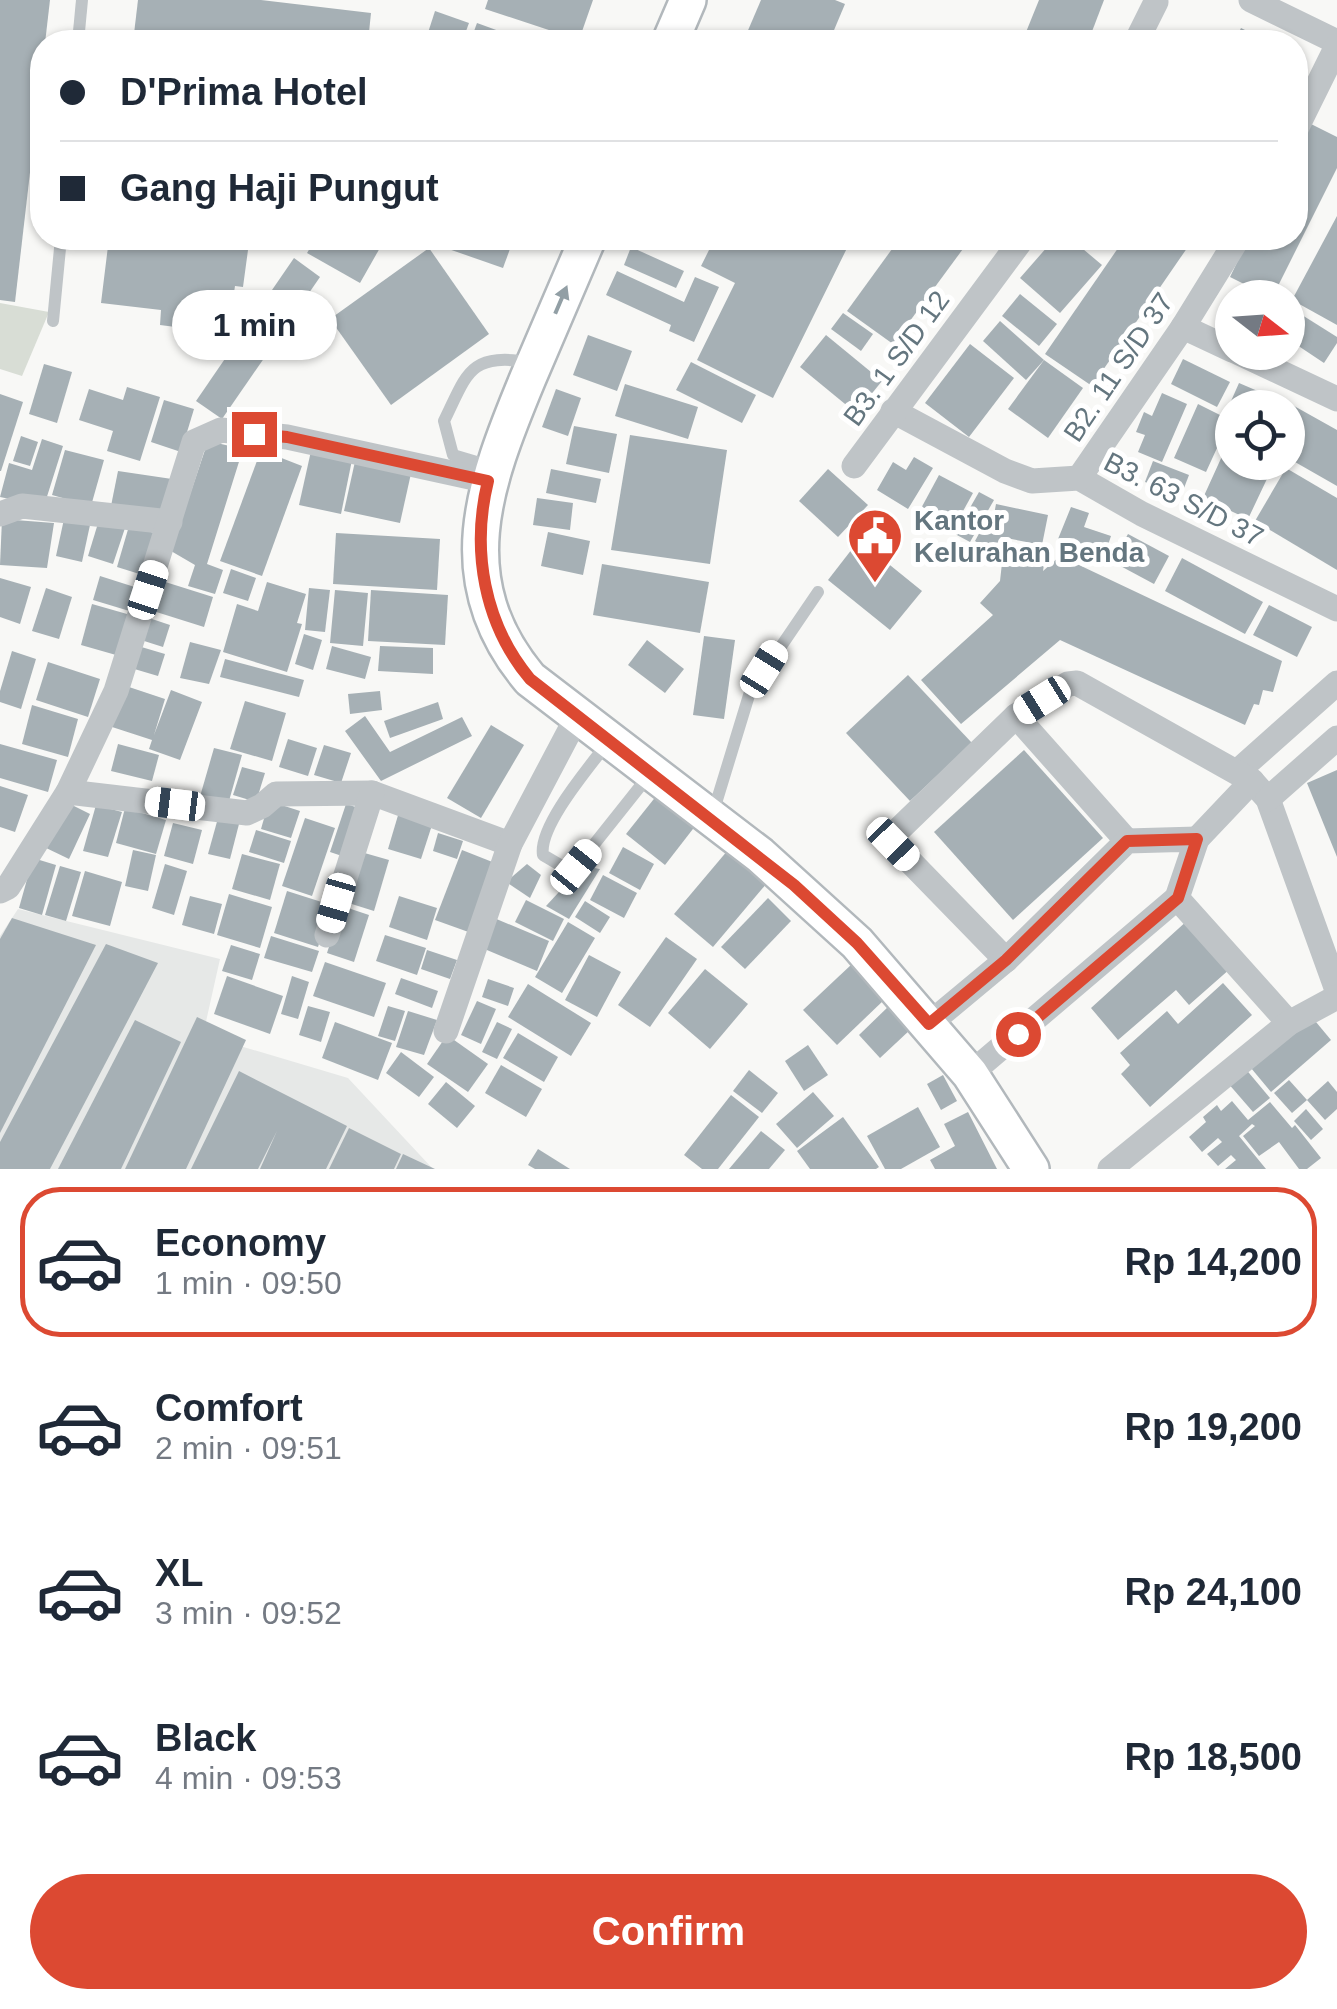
<!DOCTYPE html>
<meta charset="utf-8">
<style>
:root{--surface:#fff;--page:#f6f6f7;--text:#1f2937;--muted:#747a83;--line:#e0e1e3;--accent:#dc4932}
body{margin:0;font-family:Arial,sans-serif;background:var(--page);color:var(--text);height:100vh;display:flex;flex-direction:column;font-size:38px;white-space:nowrap}
*{box-sizing:border-box;margin:0}
p{font-size:32px;color:var(--muted)}
.icon{flex:none;width:55px;height:55px;fill:none;stroke:currentColor;stroke-width:2;stroke-linecap:round;stroke-linejoin:round}
.map{position:relative;height:1169px;overflow:hidden}
.side{display:flex;flex-direction:column;background:var(--surface);flex:1}
.side>*{flex:none}
.hud{position:absolute;left:30px;top:30px;width:1278px;height:220px;border-radius:40px;box-shadow:0 2px 8px #0004;display:grid;align-content:center;height:220px;padding:0 30px;background:var(--surface)}
.needle{width:65px;rotate:107deg}
.tools{position:absolute;left:1215px;top:280px;display:grid;gap:20px}
.tools a{display:grid;place-items:center;width:90px;height:90px;border-radius:50%;background:var(--surface);box-shadow:0 2px 8px #0004;font-size:50px}
.end{position:absolute;width:45px;height:45px;margin:-22px;border:12px solid #dc4932;background:#fff;box-shadow:0 0 0 5px #fff}
.from{border-radius:50%}
.bubble{position:absolute;height:70px;border-radius:35px;background:var(--surface);box-shadow:0 2px 8px #0004;font-size:32px;font-weight:600;line-height:70px;text-align:center}
.car{position:absolute;width:30px;height:60px;margin:-30px -15px;border-radius:12px;box-shadow:0 0 8px 2px #0007;background:linear-gradient(#fff 24%,#345 0 40%,#fff 0 76%,#345 0 86%,#fff 0)}
.hud b{display:flex;align-items:center;gap:35px;height:95px;font-size:38px}
.hud b+b{border-top:2px solid var(--line)}
.hud i{width:25px;height:25px;background:var(--text)}
ul{padding:18px 0 0;list-style:none}
li{display:flex;align-items:center;gap:30px;height:150px;margin:0 20px 15px;padding:0 10px;border:5px solid transparent;border-radius:40px}
li div{flex:1}
li b{display:block;font-size:38px}
li em{font-style:normal;font-weight:600}
li.current{border-color:var(--accent)}
li>.icon{width:90px;height:90px;stroke-width:1.5}
.primary-button{display:flex;gap:20px;margin-top:auto;padding:20px 30px}
.primary-button a{flex:1;height:115px;border-radius:60px;background:var(--accent);color:#fff;font-size:40px;font-weight:600;line-height:115px;text-align:center}
.map>svg:first-child{display:block}
.built{fill:#e6e8e7}
.green{fill:#d8ddd5}
.building{fill:#a6b0b5}
.lines{fill:none;stroke-linecap:round;stroke-linejoin:round}
.secondary-casing{stroke:#b2b8bc;stroke-width:40}
.service{stroke:#bfc4c7;stroke-width:12}
.minor{stroke:#bfc4c7;stroke-width:25}
.secondary{stroke:#fff;stroke-width:35}
.oneway{fill:#929fa5}
.route{stroke:#dc4932;stroke-width:12}
.labels{text-anchor:middle;stroke-width:10;stroke-linejoin:round;paint-order:stroke}
.street-label{font-size:28px;fill:#64767f;stroke:#fff}
.poi-label{font-size:28px;font-weight:bold;fill:#64767f;stroke:#fff;text-anchor:start}
</style>
<div class="map">
<svg width="1337" height="1169" viewBox="0 0 1337 1169">
<rect width="100%" height="100%" fill="#f8f8f6"/>
<!-- built -->
<path class="built" d="M18,909L220,959L203,1035L348,1078L433,1169H0V936Z"/>
<!-- green -->
<path class="green" d="M0,303L49,312L22,376L0,369Z"/>
<!-- building -->
<g class="building">
<path d="M0,0H50L15,302L0,300Z"/>
<path d="M138,0H261L371,13L368,42H133Z"/>
<path d="M488,0H593L579,40L485,9Z"/>
<path d="M761,0H835L845,4L829,42H743Z"/>
<path d="M1039,0H1104L1088,42H1022Z"/>
<path d="M435,11L469,23L462,42H425Z"/>
<path d="M477,23L529,42H470Z"/>
<path d="M1241,28L1269,42H1234Z"/>
<path d="M1307,122L1337,137V168L1272,298L1230,277L1249,238H1295V146Z"/>
<path d="M1337,216V325L1292,300Z"/>
<path d="M109,238H240L238,249L248,250L243,287L235,286L230,319L201,315L199,330L160,325L161,310L101,303Z"/>
<path d="M316,238H382L385,239L360,283L307,253Z"/>
<path d="M417,238H514L503,268Z"/>
<path d="M715,238H852L773,398L697,360L735,283L701,266Z"/>
<path d="M900,238H971L893,344L847,311Z"/>
<path d="M1055,238H1070L1102,265L1060,313L1020,278Z"/>
<path d="M1125,238H1194L1092,386L1045,354Z"/>
<path d="M631,247L684,271L676,288L624,265Z"/>
<path d="M429,248L489,334L391,405L330,319Z"/>
<path d="M294,258L320,277L222,419L196,401Z"/>
<path d="M617,271L684,302L695,277L719,287L694,342L669,331L671,325L606,295Z"/>
<path d="M1020,294L1057,324L1039,346L1002,316Z"/>
<path d="M843,313L873,334L861,351L831,329Z"/>
<path d="M1302,315L1337,337V343L1324,363L1288,339Z"/>
<path d="M1000,321L1044,360L1026,380L983,341Z"/>
<path d="M588,335L632,351L617,391L573,375Z"/>
<path d="M826,335L882,381L856,413L800,367Z"/>
<path d="M970,344L1014,378L969,437L925,403Z"/>
<path d="M1183,359L1230,382L1217,407L1171,384Z"/>
<path d="M1044,360L1083,388L1048,438L1008,409Z"/>
<path d="M691,362L756,395L742,423L676,390Z"/>
<path d="M44,364L72,372L57,423L29,414Z"/>
<path d="M1239,383L1260,392L1253,408H1232V426L1228,424L1206,472L1174,458L1198,404L1224,417Z"/>
<path d="M625,384L698,407L688,439L615,416Z"/>
<path d="M127,387L160,397L140,461L107,451L113,431L79,420L89,389L123,400Z"/>
<path d="M556,389L581,398L568,436L542,427Z"/>
<path d="M1269,392L1337,430V486L1288,458V408H1261Z"/>
<path d="M1162,393L1187,404L1162,462L1138,452L1145,435L1136,432L1144,412L1152,416Z"/>
<path d="M0,394L23,402L1,471H0Z"/>
<path d="M164,400L194,409L181,452L151,442Z"/>
<path d="M574,426L617,434L609,473L566,464Z"/>
<path d="M630,435L727,450L710,564L611,550Z"/>
<path d="M21,436L38,442L30,466L13,461Z"/>
<path d="M42,439L63,446L44,506L0,497L9,463L32,470Z"/>
<path d="M208,441L243,449L207,564L223,570L215,594L188,586L195,565L171,551Z"/>
<path d="M1228,443L1232,445V462L1274,464L1248,519L1203,498Z"/>
<path d="M65,450L104,460L91,506L52,495Z"/>
<path d="M261,450L302,466L262,576L220,561Z"/>
<path d="M311,451L352,460L341,514L299,505Z"/>
<path d="M356,457L412,469L400,523L344,511Z"/>
<path d="M914,457L933,468L908,509L877,490L893,462L906,470Z"/>
<path d="M1153,461L1189,475L1181,496L1145,482Z"/>
<path d="M1286,468L1337,498V570L1255,521Z"/>
<path d="M551,469L601,479L596,503L546,493Z"/>
<path d="M828,469L868,505L838,537L799,501Z"/>
<path d="M118,471L172,479L165,517L110,511Z"/>
<path d="M939,475L973,493L951,533L918,514Z"/>
<path d="M979,492L994,500L970,542L955,534Z"/>
<path d="M537,498L573,503L570,530L533,525Z"/>
<path d="M996,504L1048,515L1042,545L1001,537L992,552L975,541L988,517L993,520Z"/>
<path d="M1071,507L1089,513L1084,527L1111,536L1103,560L1056,544Z"/>
<path d="M2,519L54,523L47,568L0,565Z"/>
<path d="M64,519L90,525L82,562L56,556Z"/>
<path d="M99,520L125,528L113,564L88,556Z"/>
<path d="M129,526L158,534L146,576L117,567Z"/>
<path d="M548,532L590,541L583,575L541,566Z"/>
<path d="M336,533L440,539L437,590L333,584Z"/>
<path d="M1128,534L1169,556L1154,584L1113,562Z"/>
<path d="M859,540L922,591L890,630L828,580Z"/>
<path d="M1003,554L1045,558L1043,571L1060,556L1282,661L1273,692L1263,690L1259,705L1254,704L1245,725L1060,640L961,724L921,680L993,615L980,603L1000,581Z"/>
<path d="M1182,558L1263,602L1245,634L1165,591Z"/>
<path d="M602,564L709,582L700,633L593,615Z"/>
<path d="M231,569L256,578L248,601L223,593Z"/>
<path d="M100,576L144,590L136,613L93,600Z"/>
<path d="M0,578L31,587L20,624L0,617Z"/>
<path d="M159,580L213,597L204,627L150,610Z"/>
<path d="M267,582L306,594L297,623L302,624L287,672L223,652L237,604L258,611Z"/>
<path d="M46,588L72,597L59,639L32,631Z"/>
<path d="M309,588L330,590L325,632L305,630Z"/>
<path d="M335,590L368,593L363,646L330,643Z"/>
<path d="M371,590L448,595L445,645L368,641Z"/>
<path d="M92,604L134,616L123,657L81,645Z"/>
<path d="M1269,605L1312,627L1297,657L1253,635Z"/>
<path d="M149,618L170,625L163,647L141,640Z"/>
<path d="M304,634L322,640L313,670L295,664Z"/>
<path d="M704,636L735,640L724,719L693,715Z"/>
<path d="M647,640L684,669L665,693L628,665Z"/>
<path d="M190,642L221,650L209,684L180,678Z"/>
<path d="M138,646L165,654L158,676L131,668Z"/>
<path d="M332,646L371,657L365,679L326,669Z"/>
<path d="M380,646L433,648V674L378,671Z"/>
<path d="M12,651L36,659L21,709L0,702V691Z"/>
<path d="M225,659L304,680L299,697L220,677Z"/>
<path d="M48,662L100,679L88,717L36,700Z"/>
<path d="M908,675L972,743L910,801L846,733Z"/>
<path d="M123,685L165,699L154,735L171,690L202,702L180,760L149,749L152,740L109,726Z"/>
<path d="M380,691L382,710L350,714L348,694Z"/>
<path d="M245,701L286,713L272,761L230,749Z"/>
<path d="M438,702L443,719L390,738L384,721Z"/>
<path d="M32,705L78,719L68,757L22,744Z"/>
<path d="M365,716L390,752L462,717L472,736L381,781L345,731Z"/>
<path d="M491,725L524,745L481,818L447,798Z"/>
<path d="M288,739L317,748L308,776L279,767Z"/>
<path d="M0,744L57,760L48,792L0,778Z"/>
<path d="M118,744L159,755L152,781L111,771Z"/>
<path d="M324,745L351,753L341,783L314,775Z"/>
<path d="M214,748L242,755L227,808L199,800Z"/>
<path d="M1024,750L1103,838L1013,920L934,832Z"/>
<path d="M242,767L265,773L256,802L233,795Z"/>
<path d="M1337,770V857L1307,783Z"/>
<path d="M665,785L703,816L665,865L626,834Z"/>
<path d="M0,786L28,795L15,832L0,827Z"/>
<path d="M269,801L300,811L291,838L261,829Z"/>
<path d="M68,803L90,814L69,859L42,846Z"/>
<path d="M346,804L362,809L345,857L330,852Z"/>
<path d="M96,805L122,812L108,857L83,851Z"/>
<path d="M125,808L166,820L156,854L116,843Z"/>
<path d="M399,812L433,822L421,859L388,849Z"/>
<path d="M218,818L239,824L230,859L208,854Z"/>
<path d="M305,818L335,828L312,896L282,886Z"/>
<path d="M173,823L202,830L193,864L164,856Z"/>
<path d="M256,830L291,841L284,863L249,852Z"/>
<path d="M438,833L463,841L457,859L433,851Z"/>
<path d="M623,847L654,864L640,890L609,873Z"/>
<path d="M133,850L156,855L148,891L125,886Z"/>
<path d="M354,850L389,860L374,911L339,900Z"/>
<path d="M462,850L500,865L474,934L435,920Z"/>
<path d="M728,850L767,883L713,947L674,914Z"/>
<path d="M242,854L280,864L270,900L232,889Z"/>
<path d="M33,858L56,865L42,915L19,908Z"/>
<path d="M165,864L187,871L174,915L152,908Z"/>
<path d="M527,864L541,875L530,898L506,882Z"/>
<path d="M60,866L81,872L66,921L45,915Z"/>
<path d="M583,866L600,869L569,919L546,906Z"/>
<path d="M85,871L122,882L110,926L72,916Z"/>
<path d="M603,875L637,893L624,918L590,900Z"/>
<path d="M287,891L331,905L318,947L274,933Z"/>
<path d="M229,894L272,907L260,948L217,935Z"/>
<path d="M190,896L222,904L214,934L182,925Z"/>
<path d="M399,896L437,908L427,940L389,927Z"/>
<path d="M768,898L791,921L745,969L721,947Z"/>
<path d="M526,900L564,919L553,941L515,922Z"/>
<path d="M585,901L610,917L600,933L575,917Z"/>
<path d="M342,906L369,915L354,962L327,953Z"/>
<path d="M487,915L549,941L537,971L475,945Z"/>
<path d="M12,918L96,945L0,1133V939Z"/>
<path d="M1189,919L1231,968L1189,1005L1176,990L1118,1040L1091,1008Z"/>
<path d="M568,922L595,938L562,993L535,977Z"/>
<path d="M385,935L426,948L417,975L376,961Z"/>
<path d="M271,936L319,951L312,972L264,958Z"/>
<path d="M666,937L697,959L650,1027L618,1005Z"/>
<path d="M106,944L158,963L50,1169H0V1142Z"/>
<path d="M231,945L260,954L252,980L222,971Z"/>
<path d="M427,950L457,960L450,979L421,969Z"/>
<path d="M589,955L621,972L597,1017L565,1000Z"/>
<path d="M325,962L386,983L374,1017L313,996Z"/>
<path d="M852,964L885,999L837,1045L803,1010Z"/>
<path d="M705,969L748,1004L710,1049L668,1013Z"/>
<path d="M227,976L283,996L270,1034L214,1014Z"/>
<path d="M292,976L309,982L298,1019L281,1014Z"/>
<path d="M401,978L438,991L432,1008L395,994Z"/>
<path d="M488,979L514,988L508,1006L482,997Z"/>
<path d="M1223,983L1252,1015L1150,1107L1121,1074L1130,1065L1120,1053L1167,1011L1178,1024Z"/>
<path d="M528,984L591,1023L571,1056L508,1017Z"/>
<path d="M477,1001L496,1009L481,1044L461,1035Z"/>
<path d="M890,1005L911,1029L880,1058L859,1035Z"/>
<path d="M308,1006L330,1012L321,1042L299,1035Z"/>
<path d="M388,1006L405,1011L395,1041L378,1036Z"/>
<path d="M408,1011L437,1020L424,1055L396,1047Z"/>
<path d="M1311,1016L1331,1040L1271,1092L1251,1068Z"/>
<path d="M197,1017L246,1040L186,1169H125Z"/>
<path d="M135,1020L181,1042L121,1169H58Z"/>
<path d="M335,1022L392,1043L378,1080L322,1058Z"/>
<path d="M497,1022L512,1029L497,1059L482,1052Z"/>
<path d="M518,1033L558,1057L544,1082L503,1058Z"/>
<path d="M447,1035L488,1064L468,1092L427,1064Z"/>
<path d="M808,1045L828,1075L804,1091L785,1061Z"/>
<path d="M401,1052L434,1077L419,1097L386,1073Z"/>
<path d="M501,1065L542,1089L526,1117L485,1093Z"/>
<path d="M1244,1067L1270,1098L1253,1112L1227,1082Z"/>
<path d="M749,1070L778,1093L762,1113L733,1091Z"/>
<path d="M239,1071L347,1126L326,1169H260L277,1131L258,1169H191Z"/>
<path d="M943,1075L957,1101L941,1110L927,1084Z"/>
<path d="M1289,1080L1307,1100L1292,1113L1274,1093Z"/>
<path d="M1328,1081L1337,1092V1109L1325,1120L1307,1100Z"/>
<path d="M446,1082L475,1106L457,1128L428,1104Z"/>
<path d="M813,1092L834,1116L797,1148L776,1124Z"/>
<path d="M731,1095L759,1117L718,1169H702L684,1155Z"/>
<path d="M1232,1101L1248,1120L1270,1102L1292,1128L1295,1125L1321,1158L1307,1169H1299L1279,1142L1259,1156L1243,1136L1255,1126L1252,1124L1239,1136L1266,1169H1225L1236,1160L1231,1155L1218,1166L1207,1154L1222,1142L1218,1138L1202,1152L1189,1137L1206,1122L1203,1117L1217,1105L1221,1111Z"/>
<path d="M918,1107L940,1147L901,1169H885L867,1136Z"/>
<path d="M1306,1109L1323,1129L1311,1140L1294,1121Z"/>
<path d="M968,1112L997,1169H935L930,1160L955,1146L944,1124Z"/>
<path d="M843,1117L879,1167L876,1169H810L797,1151Z"/>
<path d="M349,1128L401,1154L394,1169H329Z"/>
<path d="M761,1131L785,1150L769,1169H729Z"/>
<path d="M538,1149L570,1169H535L528,1165Z"/>
<path d="M403,1154L435,1169H396Z"/>
</g>
<g class="lines">
<!-- secondary casing -->
<g class="secondary-casing">
<g id="secondary">
<path d="M670,42L688,0"/>
<path d="M588,238C568,284 548,331 528,378C484,484 447,580 530,679L760,855L857,943L970,1074L1031,1169"/>
</g>
</g>
<!-- service -->
<g class="service">
<path d="M78,42L82,0"/>
<path d="M53,321L61,238"/>
<path d="M490,466L453,455L444,421C468,372 469,353 530,362"/>
<path d="M609,741C591,765 538,826 543,855L560,865L576,867L650,774"/>
<path d="M713,813L750,692L818,592"/>
</g>
<!-- minor -->
<g class="minor">
<path d="M1251,0L1337,42"/>
<path d="M1136,42L1156,2"/>
<path d="M1295,131L1337,46"/>
<path d="M1183,327L1232,350"/>
<path d="M1237,352L1337,399"/>
<path d="M893,411L1005,471L1032,481L1079,478L1142,514L1337,609"/>
<path d="M854,466L1023,238"/>
<path d="M1079,478L1183,327L1238,238"/>
<path d="M0,514L22,506L170,522"/>
<path d="M1016,716L1127,841"/>
<path d="M1238,771L1337,683"/>
<path d="M1252,781L1268,799L1337,990"/>
<path d="M68,792L247,813L262,806L276,794L372,793L510,844"/>
<path d="M1268,799L1337,738"/>
<path d="M0,891L8,887L68,792L116,691L194,442L221,430L287,437L488,481"/>
<path d="M1177,898L1289,1023"/>
<path d="M327,935L372,793"/>
<path d="M1006,960L893,844L891,837L1016,716L1068,684L1077,683L1252,781L1197,839"/>
<path d="M929,1024L1006,960L1127,841L1197,839L1177,898L970,1074"/>
<path d="M446,1031L510,844L578,715"/>
<path d="M1110,1169L1289,1023L1337,997"/>
</g>
<!-- secondary -->
<use href="#secondary" class="secondary"/>
</g>
<!-- one-way arrows -->
<defs><path id="oneway-solid" d="M-6-.8H1V-3.2L6.5 0L1 3.2V.8H-6Z" transform="scale(2.5)"/></defs>
<use class="oneway" href="#oneway-solid" transform="translate(561 300) rotate(-67)"/>
<g class="lines">
<!-- route -->
<path class="route" d="M254,434L287,437L488,481C471,550 484,624 530,679L794,885L857,943L929,1024L1006,960L1127,841L1197,839L1178,898L1018,1034"/>
</g>
<!-- icons -->
<defs>
<g id="civic-pin" transform="scale(2.875)"><path d="M0 17L-7.5 6A9.5 9.5 0 1 1 7.5 6Z" fill="#dc4932" stroke="#fff"/><path d="M-.6-6.5H3V-4.5H.6V-3L4-1V1h2V6H-6V1h2V-1L-.6-3ZM-1.2 2.5V6h2.4V2.5Z" fill="#fff"/></g>
</defs>
<g fill-rule="evenodd">
<use href="#civic-pin" x="875" y="536"/>
</g>
<g class="labels">
<!-- street labels -->
<g class="street-label">
<text transform="translate(896 358) rotate(-54)" y="10">B3. 1 S/D 12</text>
<text transform="translate(1118 367) rotate(-56)" y="10">B2. 11 S/D 37</text>
<text transform="translate(1184 499) rotate(27)" y="10">B3. 63 S/D 37</text>
</g>
<!-- poi labels -->
<g class="poi-label">
<text x="914" y="530">Kantor<tspan x="914" dy="32">Kelurahan Benda</tspan></text>
</g>
</g>
</svg>
<div class="tools">
<a><svg class="needle" viewBox="-14 -14 28 28"><path d="M0-13l5 13h-10z" fill="#e53935"/><path d="M0 13l5-13h-10z" fill="#747a83"/></svg></a>
<a><svg class="icon" aria-label="locate" viewBox="0 0 24 24"><circle cx="12" cy="12" r="6"/><path d="M12 2v4M12 18v4M2 12h4M18 12h4"/></svg></a>
</div>
<i class="end from" style="left:1018px;top:1034px"></i>
<i class="end" style="left:254px;top:434px"></i>
<div class="bubble" style="left:172px;top:290px;width:165px">1 min</div>
<i class="car" style="left:148px;top:590px;rotate:18deg"></i>
<i class="car" style="left:764px;top:669px;rotate:32deg"></i>
<i class="car" style="left:1042px;top:700px;rotate:238deg"></i>
<i class="car" style="left:175px;top:804px;rotate:277deg"></i>
<i class="car" style="left:893px;top:844px;rotate:136deg"></i>
<i class="car" style="left:576px;top:867px;rotate:39deg"></i>
<i class="car" style="left:336px;top:903px;rotate:196deg"></i>
<div class="hud">
<b><i class="from"></i>D'Prima Hotel</b>
<b><i></i>Gang Haji Pungut</b>
</div>
</div>
<section class="side">
<ul>
<li class="current"><svg class="icon" aria-label="car" viewBox="0 0 24 24"><path d="M5 17H2v-5l4-1 3-4h7l3 4 3 1v5h-3M9 17h6M6 11h13"/><circle cx="7" cy="17" r="2"/><circle cx="17" cy="17" r="2"/></svg><div><b>Economy</b><p>1 min · 09:50</p></div><em>Rp 14,200</em></li>
<li><svg class="icon" aria-label="car" viewBox="0 0 24 24"><path d="M5 17H2v-5l4-1 3-4h7l3 4 3 1v5h-3M9 17h6M6 11h13"/><circle cx="7" cy="17" r="2"/><circle cx="17" cy="17" r="2"/></svg><div><b>Comfort</b><p>2 min · 09:51</p></div><em>Rp 19,200</em></li>
<li><svg class="icon" aria-label="car" viewBox="0 0 24 24"><path d="M5 17H2v-5l4-1 3-4h7l3 4 3 1v5h-3M9 17h6M6 11h13"/><circle cx="7" cy="17" r="2"/><circle cx="17" cy="17" r="2"/></svg><div><b>XL</b><p>3 min · 09:52</p></div><em>Rp 24,100</em></li>
<li><svg class="icon" aria-label="car" viewBox="0 0 24 24"><path d="M5 17H2v-5l4-1 3-4h7l3 4 3 1v5h-3M9 17h6M6 11h13"/><circle cx="7" cy="17" r="2"/><circle cx="17" cy="17" r="2"/></svg><div><b>Black</b><p>4 min · 09:53</p></div><em>Rp 18,500</em></li>
</ul>
<div class="primary-button"><a>Confirm</a></div>
</section>
